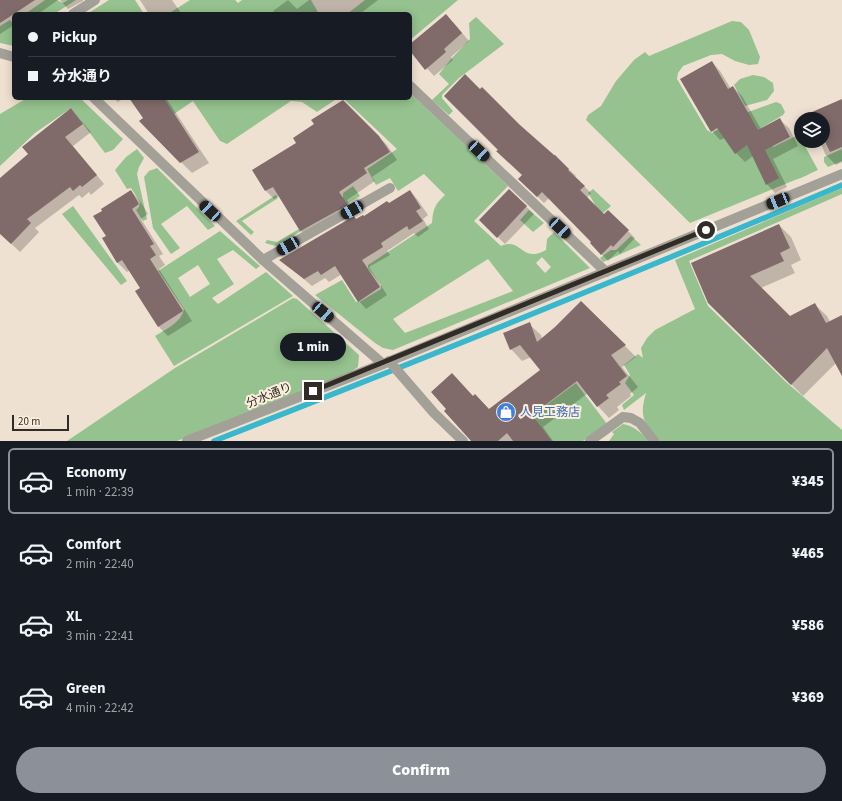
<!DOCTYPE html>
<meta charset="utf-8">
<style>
:root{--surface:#171b24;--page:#20242c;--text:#f1f3f6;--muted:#9ea1a6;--line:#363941;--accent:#8c9099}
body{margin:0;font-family:"Source Sans 3","Noto Sans JP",sans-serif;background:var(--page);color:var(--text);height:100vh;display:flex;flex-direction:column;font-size:15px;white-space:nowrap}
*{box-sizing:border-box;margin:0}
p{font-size:13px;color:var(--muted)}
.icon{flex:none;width:22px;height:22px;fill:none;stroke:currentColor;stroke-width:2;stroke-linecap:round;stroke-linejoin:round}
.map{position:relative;height:441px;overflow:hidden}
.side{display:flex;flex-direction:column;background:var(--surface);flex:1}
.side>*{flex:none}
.top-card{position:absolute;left:12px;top:12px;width:400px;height:88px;border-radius:6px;box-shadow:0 2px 10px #0003;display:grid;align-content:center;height:88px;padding:0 16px;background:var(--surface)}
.fabs{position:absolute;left:794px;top:112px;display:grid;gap:8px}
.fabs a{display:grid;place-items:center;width:36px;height:36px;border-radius:50%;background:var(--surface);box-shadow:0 2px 10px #0003;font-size:20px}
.scale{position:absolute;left:12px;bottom:10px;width:57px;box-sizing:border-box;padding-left:4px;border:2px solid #312c25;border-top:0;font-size:11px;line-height:14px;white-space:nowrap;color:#312c25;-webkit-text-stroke:3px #fcefde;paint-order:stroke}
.end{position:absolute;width:18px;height:18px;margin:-9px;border:5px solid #312c25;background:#fff;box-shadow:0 0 0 2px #fff}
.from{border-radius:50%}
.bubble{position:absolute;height:28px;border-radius:14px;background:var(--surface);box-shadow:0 2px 10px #0003;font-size:13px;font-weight:800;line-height:28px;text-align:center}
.car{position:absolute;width:12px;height:24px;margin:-12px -6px;border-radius:5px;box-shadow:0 0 3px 1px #0007;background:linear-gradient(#222 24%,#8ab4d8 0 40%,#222 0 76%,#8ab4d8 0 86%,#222 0)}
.top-card b{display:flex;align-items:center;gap:14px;height:38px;font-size:15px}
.top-card b+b{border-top:1px solid var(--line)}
.top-card i{width:10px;height:10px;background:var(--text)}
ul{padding:7px 0 0;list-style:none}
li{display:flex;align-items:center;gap:12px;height:66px;margin:0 8px 6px;padding:0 8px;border:2px solid transparent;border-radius:6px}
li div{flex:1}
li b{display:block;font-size:15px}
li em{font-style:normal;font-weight:800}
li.selected{border-color:var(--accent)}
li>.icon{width:36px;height:36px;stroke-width:1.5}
.cta{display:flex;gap:8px;margin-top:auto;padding:8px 16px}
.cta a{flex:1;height:46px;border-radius:24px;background:var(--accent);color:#fff;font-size:16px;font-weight:800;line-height:46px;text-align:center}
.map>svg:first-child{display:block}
.green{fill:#95c28e;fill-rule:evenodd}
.shadow{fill:#0003}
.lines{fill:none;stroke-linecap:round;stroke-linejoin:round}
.stream{stroke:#38b7cd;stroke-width:5.5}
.building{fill:#806b6a}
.service{stroke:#a3a098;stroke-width:10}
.minor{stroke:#a3a098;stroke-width:10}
.tertiary{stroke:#a3a098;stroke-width:10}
.route{stroke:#312c25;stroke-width:5}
.labels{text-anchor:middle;stroke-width:4;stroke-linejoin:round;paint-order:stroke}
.street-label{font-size:12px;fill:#312c25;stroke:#fcefde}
.shop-label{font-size:12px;fill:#366cbe;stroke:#fcefde;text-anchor:start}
</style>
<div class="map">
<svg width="842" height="441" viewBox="0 0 842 441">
<rect width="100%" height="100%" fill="#efe1d1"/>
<!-- green -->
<g class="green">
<path d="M45,0H57L63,3L68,0H76L54,14H25Z"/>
<path d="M109,0H135L144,14H87Z"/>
<path d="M190,0H235L238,3L242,0H311L319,14H168Z"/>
<path d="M365,0H458L410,40V14H347Z"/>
<path d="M476,17L504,44L459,78L442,95V98L453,111L449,115L432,100L449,84L439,74L452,58L470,39L469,23Z"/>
<path d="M10,20L14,25V46L0,43V26Z"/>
<path d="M732,21L741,22L749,30L760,57L758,64L749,65L735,61L722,54L711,55L683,66L678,73L677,79L707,130L712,133L748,112L776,102L781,104L785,112L783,115L763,127L773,147L796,136L801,139L818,170C810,173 803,178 795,180L690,223L586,120L588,115L601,106L616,81L634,60L645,52L649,56Z"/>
<path d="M753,75L764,77L773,83L774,91L767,100L745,106L734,85L740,79Z"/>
<path d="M410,93L508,186L474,221L501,246C523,237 520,264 546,250L547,239L554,232L590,268L393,350L383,348L375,343L315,295L342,280L356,302L361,301L381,289V285L368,268V265L432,223C433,209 435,204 445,195L424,174L398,191L390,178L376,185L367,169L397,149L343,98H410ZM542,257L551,267L545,273L536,263ZM488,259L513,291L405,333L393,319Z"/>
<path d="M27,98H80L123,139L113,150L105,153L71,108L35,133L0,166V114Z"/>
<path d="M164,98H338L317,112L302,102L291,101L227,144L220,141L193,101L174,114Z"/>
<path d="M137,149L144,158L139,167L137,174L147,219L143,221L136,210L139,207L140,202L131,188L127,189L115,170L126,157Z"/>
<path d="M842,149V161L828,167L824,162V157Z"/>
<path d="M157,168L215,226L208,230L187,206L161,224L180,248L171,254L153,228L144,177L149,171Z"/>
<path d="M353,186L360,196L276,246L265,243L267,240L277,242L326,213L334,204L343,197V193Z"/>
<path d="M842,188V194L689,261L708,306L786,382L842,430V441H656C644,420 639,417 646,393L624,410L622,405L634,395L625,383L630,375L624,365L638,354L643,358L641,348L647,338L655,330L695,309L675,260Z"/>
<path d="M593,189L611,206L603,213C596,209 593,200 588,193Z"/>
<path d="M276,195L278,198L242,221L254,232L251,235L236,221Z"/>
<path d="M73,206L127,281L121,285L62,214Z"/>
<path d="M529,210L544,223L533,232L520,220Z"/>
<path d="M220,231L260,266L256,269L233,250L217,259L234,284L212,298L218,304L266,272L293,296L174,366L155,336C166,329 181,323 184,309L158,271ZM198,265L210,284L190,297L178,278Z"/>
<path d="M631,236L641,245L603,262L600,258L611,250H616Z"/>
<path d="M293,298L297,299L359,355L358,367L347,374L177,441H67L175,368Z"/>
<path d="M576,383L607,424L583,441H552L530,417Z"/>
<path d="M623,424C634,426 641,432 648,441H609L614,434L612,432Z"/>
</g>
<!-- shadow -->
<g class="shadow">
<path d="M0,0H58L38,14H14V25L0,34Z"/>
<path d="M60,0H83V1L68,9Z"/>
<path d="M140,0H172L181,13L149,14Z"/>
<path d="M288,0L297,9L309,0H378L361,13L359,12L356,14H275L273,11Z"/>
<path d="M453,22L469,41L451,57L453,60L434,76L410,50V46Z"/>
<path d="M712,62L720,71L731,89L733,87L742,96L761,129L780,120L789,128L798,146L773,159L787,187L775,193L767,184L753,156L745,162L736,153L725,138L720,140L712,131Z"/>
<path d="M113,98H124L118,102Z"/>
<path d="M131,98H166L209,163L192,173L181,162L145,118Z"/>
<path d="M842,100V162L836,165L825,154L820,141H823V138H825L823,134V119H817Z"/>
<path d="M343,101L387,145L397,160L372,177L375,181L347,200L355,213L309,239L301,231L279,196L274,199L266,191L254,170L298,144L315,124Z"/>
<path d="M71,109L91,132L73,146L104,184L91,195L89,192L82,198L79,195L35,228L39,232L20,252L0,233V179L29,154Z"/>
<path d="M521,127L555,156L576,176L575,177L591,193L587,198L604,215L608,211L635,238L620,254L618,251L608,261L591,243L593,242L549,198L544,203L519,179L523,175Z"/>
<path d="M509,190L534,214L505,244L480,220Z"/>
<path d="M131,191L140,201L148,214L141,219L163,254L159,256L165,265L159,269L192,321L168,336L159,327L136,291L141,288L130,270L127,272L118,263L103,239L107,236Z"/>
<path d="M410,191L417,199L428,215L423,219L429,229L418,237L414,233L387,251L390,255L369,267L387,295L366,309L359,301L342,274L329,282L325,278L312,286L281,260L354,217L357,220L364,217L389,204Z"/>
<path d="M779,225L791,237L801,260L791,265L795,273L761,288L790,317L814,304L827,316L830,322L842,316V373L836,363L803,396L709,302Z"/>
<path d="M581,302L636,357L622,367L638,387L630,394L631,396L617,407L619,410L609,418L598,406L588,393L543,427L553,441H473V397L489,410L542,370L531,357L522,361L511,349L529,324L541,335L542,339L555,328Z"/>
</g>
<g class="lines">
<!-- stream -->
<path class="stream" d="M214,441C425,358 634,274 842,185"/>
</g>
<!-- building -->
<g class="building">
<path d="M0,0H35L0,23Z"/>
<path d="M446,14L462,33L444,49L446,52L425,70L410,51V44Z"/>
<path d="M712,61L728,89L733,86L758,130L780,118L790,137L765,150L779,178L766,185L747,145L735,154L717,128L711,132L680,79Z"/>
<path d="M465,74L480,89L482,87L520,125L554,155H555L569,169L568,170L585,186L580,190L604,214L608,210L629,230L613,247L611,245L601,255L590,243L591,242L548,198L542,192L537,197L518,179L522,175L496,151L498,150L444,96Z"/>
<path d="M129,98H164L199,152L180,163L139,121L143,118Z"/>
<path d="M842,99V147L830,152L823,137V119H816L812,112Z"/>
<path d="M343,100L379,136L390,152L364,168L367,173L339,192L348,205L300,231L273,187L265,191L252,170L296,143L293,138L314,124L311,120Z"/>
<path d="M71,108L83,124L65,137L97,175L82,187L80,185L73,191L70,187L27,219L31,223L11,244L0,234V178L28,154L22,147Z"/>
<path d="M509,189L527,206L497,238L479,220Z"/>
<path d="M131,190L139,204L132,209L154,244L150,246L156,255L150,259L183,311L158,327L135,291L140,288L122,260L117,263L102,238L106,236L93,216L102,211L101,209Z"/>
<path d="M410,190L421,208L416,211L423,221L409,230L407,226L381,243L383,247L362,260L380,287L358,302L335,266L321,275L318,271L304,279L279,260L354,216L356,219L363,215L364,216L387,201L389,203Z"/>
<path d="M779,224L790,248L780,253L784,261L750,276L790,316L815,303L826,323L842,315V376L827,348L791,385L708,303L691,263Z"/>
<path d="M581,301L626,345L611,355L627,376L619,382L621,384L606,395L609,398L597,407L577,381L532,415L552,441H513L507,433L498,441H471L444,411L446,409L431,392L452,373L473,396L475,394L489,409L540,370L520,345L510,350L503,333L530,322L537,342L555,327Z"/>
</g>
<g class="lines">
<!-- service -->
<g class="service">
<path d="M263,260L390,188"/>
<path d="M590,441L623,417L631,418L640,423L654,441"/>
</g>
<!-- minor -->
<g class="minor">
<path d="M73,14L95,0"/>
<path d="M410,86L606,272"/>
<path d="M389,361L434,413L463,441"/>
<path d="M187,441L383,364"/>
</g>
<!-- tertiary -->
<g class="tertiary">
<path d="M0,53L14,57"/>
<path d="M94,98L263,260L383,364L842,174"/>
</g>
</g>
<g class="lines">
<!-- route -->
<path class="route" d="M313,391L706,230"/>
</g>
<!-- icons -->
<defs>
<g id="shop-disc" transform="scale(1)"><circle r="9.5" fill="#3f7fe0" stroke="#fcefde"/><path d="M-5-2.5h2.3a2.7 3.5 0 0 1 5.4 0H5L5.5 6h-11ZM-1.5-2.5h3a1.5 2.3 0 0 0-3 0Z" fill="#fff"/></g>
</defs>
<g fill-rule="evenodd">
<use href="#shop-disc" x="506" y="412"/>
</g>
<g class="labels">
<!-- street labels -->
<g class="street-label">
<text transform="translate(269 395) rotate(-22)" y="4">分水通り</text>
</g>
<!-- shop labels -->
<g class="shop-label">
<text x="520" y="416">人見工務店</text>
</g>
</g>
</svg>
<div class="fabs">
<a><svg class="icon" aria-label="layers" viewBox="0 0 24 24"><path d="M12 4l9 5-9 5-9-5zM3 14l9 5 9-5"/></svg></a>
</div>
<div class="scale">20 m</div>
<i class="end from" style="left:706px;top:230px"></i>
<i class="end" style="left:313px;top:391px"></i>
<div class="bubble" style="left:280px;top:333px;width:66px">1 min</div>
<i class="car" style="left:479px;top:151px;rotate:133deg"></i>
<i class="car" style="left:778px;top:201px;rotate:248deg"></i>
<i class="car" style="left:352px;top:210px;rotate:240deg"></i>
<i class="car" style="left:210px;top:211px;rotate:313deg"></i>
<i class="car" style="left:560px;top:228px;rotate:133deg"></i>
<i class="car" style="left:288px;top:246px;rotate:240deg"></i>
<i class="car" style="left:323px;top:312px;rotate:131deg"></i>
<div class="top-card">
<b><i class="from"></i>Pickup</b>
<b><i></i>分水通り</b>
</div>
</div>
<section class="side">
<ul>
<li class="selected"><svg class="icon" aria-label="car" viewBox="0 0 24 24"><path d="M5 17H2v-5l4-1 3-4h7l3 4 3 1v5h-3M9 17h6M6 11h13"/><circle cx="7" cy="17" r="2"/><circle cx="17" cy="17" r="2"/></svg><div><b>Economy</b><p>1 min · 22:39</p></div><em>¥345</em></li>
<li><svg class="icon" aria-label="car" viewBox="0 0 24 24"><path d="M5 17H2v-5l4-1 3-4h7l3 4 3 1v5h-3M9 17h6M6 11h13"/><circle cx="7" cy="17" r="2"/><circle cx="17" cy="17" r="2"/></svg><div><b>Comfort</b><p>2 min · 22:40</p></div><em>¥465</em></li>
<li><svg class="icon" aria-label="car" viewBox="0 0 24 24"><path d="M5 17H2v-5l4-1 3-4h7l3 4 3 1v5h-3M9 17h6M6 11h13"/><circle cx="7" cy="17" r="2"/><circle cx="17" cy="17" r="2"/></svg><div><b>XL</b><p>3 min · 22:41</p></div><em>¥586</em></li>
<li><svg class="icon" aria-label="car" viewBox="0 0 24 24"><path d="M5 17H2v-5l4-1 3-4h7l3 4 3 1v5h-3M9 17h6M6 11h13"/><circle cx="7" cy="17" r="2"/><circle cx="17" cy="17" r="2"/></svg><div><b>Green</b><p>4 min · 22:42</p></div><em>¥369</em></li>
</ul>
<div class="cta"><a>Confirm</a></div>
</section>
